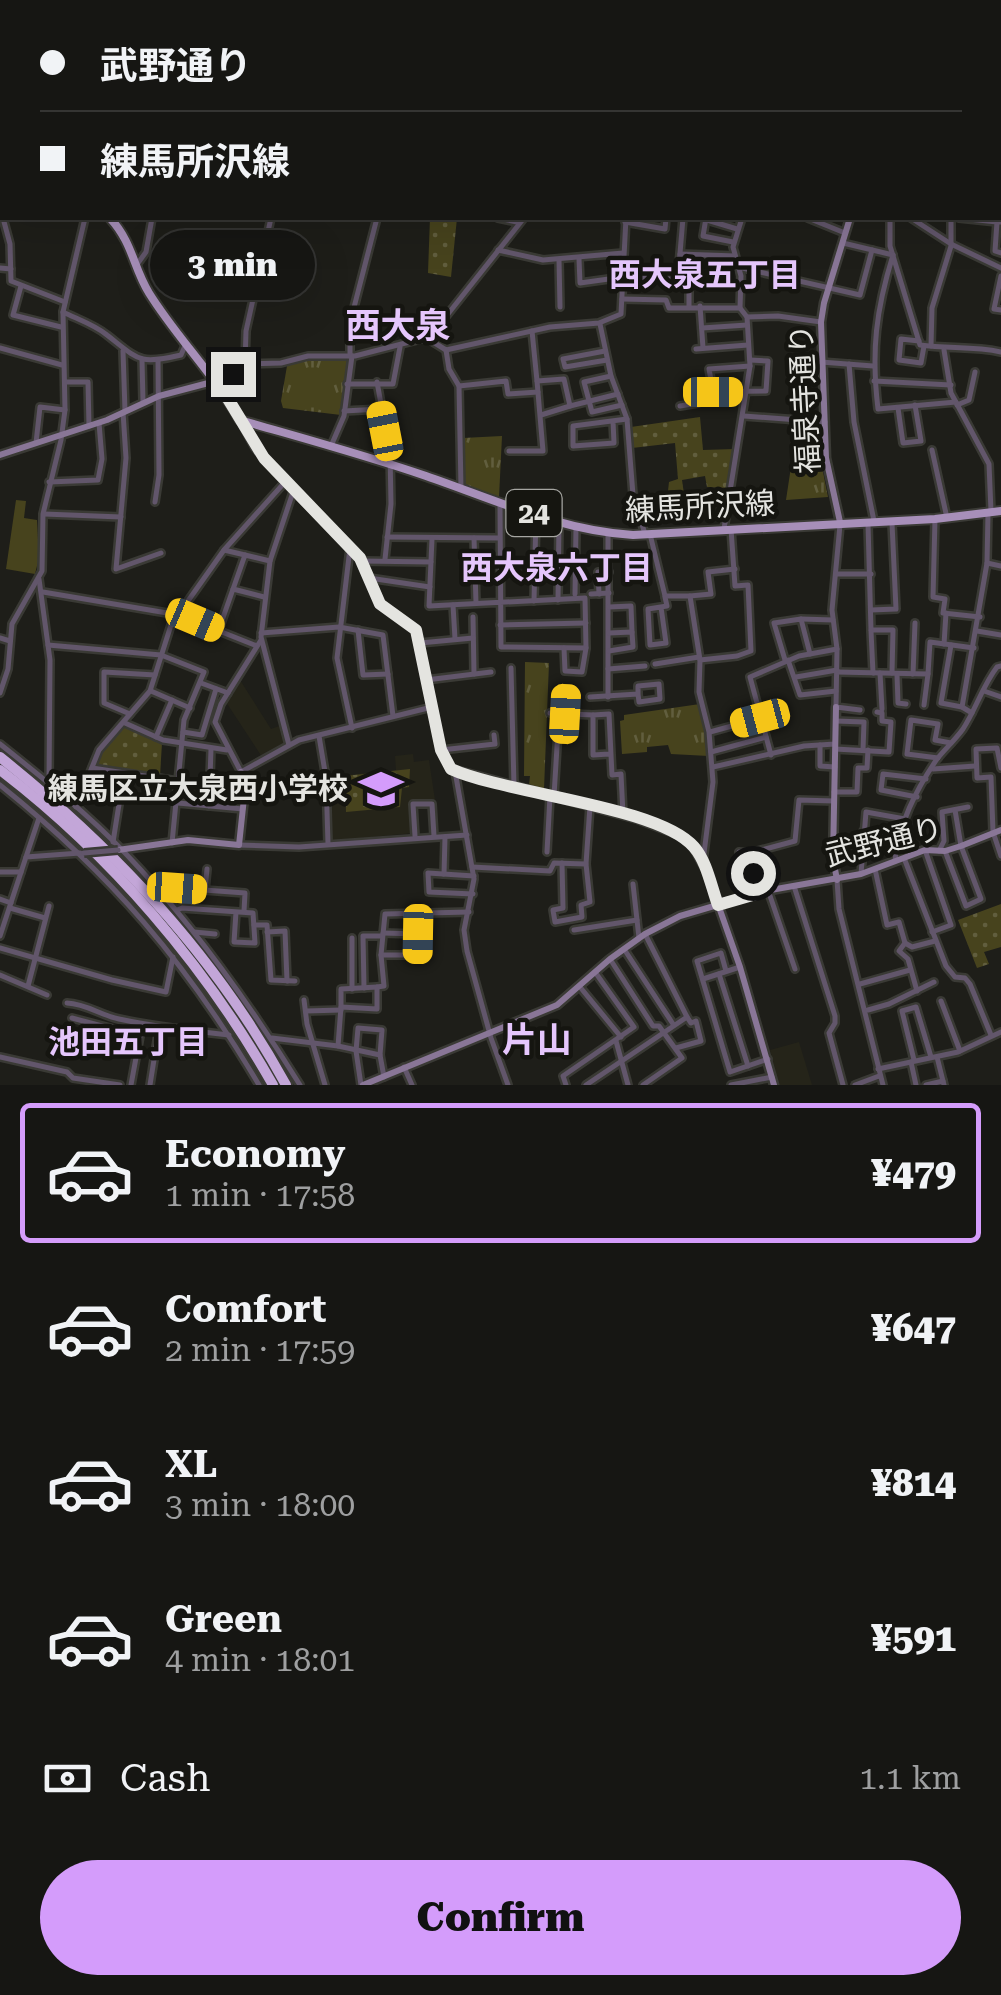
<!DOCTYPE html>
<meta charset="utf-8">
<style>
:root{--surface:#161613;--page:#1f1f1c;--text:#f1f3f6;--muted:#9e9fa0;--line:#353533;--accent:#d49cfb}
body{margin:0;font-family:"Roboto Serif","Noto Sans JP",serif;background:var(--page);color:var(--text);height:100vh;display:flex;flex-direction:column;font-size:38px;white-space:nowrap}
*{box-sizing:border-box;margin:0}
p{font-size:32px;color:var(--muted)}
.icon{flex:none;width:55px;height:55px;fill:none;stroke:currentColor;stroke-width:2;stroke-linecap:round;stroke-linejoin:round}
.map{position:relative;height:1085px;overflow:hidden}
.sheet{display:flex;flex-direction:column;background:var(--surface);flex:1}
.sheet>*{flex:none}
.top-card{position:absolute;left:0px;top:0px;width:1002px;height:220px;box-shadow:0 10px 40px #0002,0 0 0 2px var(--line);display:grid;align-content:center;height:220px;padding:0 40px;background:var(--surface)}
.end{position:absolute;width:45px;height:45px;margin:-22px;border:12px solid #e4e4e0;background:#111;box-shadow:0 0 0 5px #111}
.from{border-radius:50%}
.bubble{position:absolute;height:70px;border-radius:35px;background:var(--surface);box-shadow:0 10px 40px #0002,0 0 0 2px var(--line);font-size:32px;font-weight:800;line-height:70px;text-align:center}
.car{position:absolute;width:30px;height:60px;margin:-30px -15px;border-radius:12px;box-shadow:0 0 8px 2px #0007;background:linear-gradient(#f5c518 24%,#345 0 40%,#f5c518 0 76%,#345 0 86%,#f5c518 0)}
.top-card b{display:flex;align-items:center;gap:35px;height:95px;font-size:38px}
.top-card b+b{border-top:2px solid var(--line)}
.top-card i{width:25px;height:25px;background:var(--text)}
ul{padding:18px 0 0;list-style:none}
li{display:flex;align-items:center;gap:30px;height:140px;margin:0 20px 15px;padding:0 20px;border:5px solid transparent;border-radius:10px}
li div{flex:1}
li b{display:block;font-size:38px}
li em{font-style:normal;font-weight:800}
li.active{border-color:var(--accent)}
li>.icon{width:90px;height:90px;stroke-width:1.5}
.pay{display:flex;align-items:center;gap:25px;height:110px;padding:0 40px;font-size:38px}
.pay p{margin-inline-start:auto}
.action{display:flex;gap:20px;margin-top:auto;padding:20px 40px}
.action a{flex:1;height:115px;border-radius:60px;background:var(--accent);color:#111;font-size:40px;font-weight:800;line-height:115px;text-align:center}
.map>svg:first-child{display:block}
.built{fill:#252419}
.grass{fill:url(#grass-tufts)}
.forest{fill:url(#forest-firs)}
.park{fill:url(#park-dots)}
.garden{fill:#47431d}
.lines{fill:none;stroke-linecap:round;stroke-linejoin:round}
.street-casing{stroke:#3a3a35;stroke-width:10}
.secondary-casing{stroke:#3a3a35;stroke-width:11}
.primary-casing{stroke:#3a3a35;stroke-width:12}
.highway-casing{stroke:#3a3a35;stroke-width:15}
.street{stroke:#62566b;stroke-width:5}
.secondary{stroke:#897697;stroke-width:6}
.primary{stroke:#a78fb9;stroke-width:8}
.highway{stroke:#c3a6d8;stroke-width:10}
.street-bridge-casing{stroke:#3a3a35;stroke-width:10;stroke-linecap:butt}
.street-bridge{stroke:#62566b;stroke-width:5}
.route{stroke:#e4e4e0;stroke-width:12}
.labels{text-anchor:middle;stroke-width:9;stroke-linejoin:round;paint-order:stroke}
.shield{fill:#151510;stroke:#a6a6a2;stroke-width:2.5}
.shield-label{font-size:28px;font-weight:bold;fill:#e4e4e0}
.street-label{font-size:30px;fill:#e4e4e0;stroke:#151510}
.poi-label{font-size:30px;font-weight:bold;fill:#e4e4e0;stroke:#151510;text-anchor:end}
.neighbourhood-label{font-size:32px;font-weight:bold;fill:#e5c6fc;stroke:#151510}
.quarter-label{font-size:35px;font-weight:bold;fill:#e5c6fc;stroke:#151510}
</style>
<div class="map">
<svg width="1001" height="1085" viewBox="0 0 1001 1085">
<defs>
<pattern id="grass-tufts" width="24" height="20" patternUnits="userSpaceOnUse" patternTransform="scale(2.5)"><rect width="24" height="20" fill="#47431d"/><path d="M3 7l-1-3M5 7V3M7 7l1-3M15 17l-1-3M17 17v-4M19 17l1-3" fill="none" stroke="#615e3e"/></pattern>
<pattern id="forest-firs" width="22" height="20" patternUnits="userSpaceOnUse" patternTransform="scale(2.5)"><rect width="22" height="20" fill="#524c0f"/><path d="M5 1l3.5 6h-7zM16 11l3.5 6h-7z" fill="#6b6632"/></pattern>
<pattern id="park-dots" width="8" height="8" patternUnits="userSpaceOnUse" patternTransform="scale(2.5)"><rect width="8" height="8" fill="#47431d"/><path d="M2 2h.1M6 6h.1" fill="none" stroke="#615e3e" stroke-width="1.8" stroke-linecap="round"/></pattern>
</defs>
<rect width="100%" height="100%" fill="#1e1e19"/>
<!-- built -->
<g class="built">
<path d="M240,680L271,729L279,726L285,742L262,757L226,702Z"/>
<path d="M413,754L414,762L429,760L435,800L411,803L413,833L331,841L329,777L396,770L395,756Z"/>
<path d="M799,1042L812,1085H779L770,1050Z"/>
</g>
<!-- grass -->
<g class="grass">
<path d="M308,359L349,360L341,415L283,408L281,401L287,366Z"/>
<path d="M502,436L499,497L463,484V438Z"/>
<path d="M791,467H822L828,497L786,500Z"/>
<path d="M525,662L549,663L544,789L529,785L530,776H524Z"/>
<path d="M700,704L709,756L671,754L668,745L647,747V752L622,754L620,721L624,720V715Z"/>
</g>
<!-- forest -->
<path class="forest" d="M185,256L211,259L212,263L233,269L232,290L211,288L206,276L183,270Z"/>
<!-- park -->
<g class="park">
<path d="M430,218H457L451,277L428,273Z"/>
<path d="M700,417L703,450L736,449L728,488L707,487L705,476L682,480L684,494L678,495L676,490L668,491L669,482L678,479L675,443L632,448L631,427Z"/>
<path d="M125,726L162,743L160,776L96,764L101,751Z"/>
<path d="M410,769L409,787L402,788L400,807L346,812L345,776Z"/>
<path d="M1001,904V947L984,952L989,964L977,968L958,920Z"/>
</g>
<!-- garden -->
<path class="garden" d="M16,500L26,501L24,518L37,520L39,558L35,574L6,569Z"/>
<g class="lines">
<!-- street casing -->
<g class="street-casing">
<g id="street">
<path d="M604,0V2"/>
<path d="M174,2L176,0"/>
<path d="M282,2L283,0"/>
<path d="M342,2L343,0"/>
<path d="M449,2L450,0"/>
<path d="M470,2L471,0"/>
<path d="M544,2L558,0"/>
<path d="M672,2V0"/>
<path d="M800,2L801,0"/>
<path d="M849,2L850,0"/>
<path d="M920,2V0"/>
<path d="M949,2L950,0"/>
<path d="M964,2L965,0"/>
<path d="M986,2V0"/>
<path d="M1000,38L1001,39"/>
<path d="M1000,64H1001"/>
<path d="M0,77L2,70"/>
<path d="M1000,84L1001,85"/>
<path d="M1000,105V147"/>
<path d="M0,189H2"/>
<path d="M3,218L10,244L11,281L65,302"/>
<path d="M498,218L517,222"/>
<path d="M706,218L703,236L733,242"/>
<path d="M808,218L845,233"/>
<path d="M890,218V246L920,345C948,349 973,346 1001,352"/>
<path d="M911,218L951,244L1001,268"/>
<path d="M959,218L997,222L998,218"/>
<path d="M707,220L737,229"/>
<path d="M625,222L665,229L666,218"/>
<path d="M1001,222H997L995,251L1001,253"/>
<path d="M843,243L893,255"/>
<path d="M498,250L543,260L623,253"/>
<path d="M680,254L735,256"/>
<path d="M893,255C876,310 871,351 878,409L956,402"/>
<path d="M579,259L580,283L623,277L689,280V307"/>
<path d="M559,260L560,307"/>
<path d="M138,263L146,252L152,218"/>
<path d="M679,265L683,218"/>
<path d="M738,267L860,295L872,250"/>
<path d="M0,268L11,269"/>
<path d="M1001,276L994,309L1001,310"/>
<path d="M21,286L13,315L61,327"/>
<path d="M622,299L666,300L669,308H740"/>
<path d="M700,306L703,348"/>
<path d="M63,312C77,319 95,325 107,335C139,360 139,365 181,355L185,346"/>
<path d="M747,317L778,316L821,322"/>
<path d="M600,324L611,376L627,419L633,495L645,534"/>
<path d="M702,328L747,325"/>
<path d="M532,331L537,381L564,379L570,406L618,394"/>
<path d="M425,337L446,350L550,327L599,323L621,314L626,218"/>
<path d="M919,341L901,339L899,360L921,363L924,346"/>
<path d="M931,346L932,308L951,246V218"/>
<path d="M0,348L62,365"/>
<path d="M696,349L748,345"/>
<path d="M446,350L449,369L459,386L461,488"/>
<path d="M944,350L951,393L989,464L991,511"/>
<path d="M123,351L125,411"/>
<path d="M605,351L563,359L565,367L607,360"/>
<path d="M350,356V323L377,218"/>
<path d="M142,360L143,402"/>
<path d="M821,362L873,366"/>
<path d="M849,364L854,422L874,521"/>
<path d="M245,365L246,331L271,218"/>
<path d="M611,376L584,382L592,412L622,405"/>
<path d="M874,381L951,385"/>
<path d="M65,382H88L89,426"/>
<path d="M377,382L390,453L391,504L385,559"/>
<path d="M219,384L247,364L281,363L308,356H355L421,339L444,319L524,218"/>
<path d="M347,384H393L400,347"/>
<path d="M459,386L506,381L508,394L538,392"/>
<path d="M713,391L709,369L750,366"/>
<path d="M957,405L969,400L975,372"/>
<path d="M680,406L698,403L697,392L766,391L768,361L750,360"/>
<path d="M898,408L903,443L921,441L915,405"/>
<path d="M344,411L381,409"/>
<path d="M123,412L126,458L116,569L161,553"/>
<path d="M541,415L570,406"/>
<path d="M744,416L825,422"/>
<path d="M613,421L614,443L573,446V426L627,419"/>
<path d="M36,443L40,407L65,410"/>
<path d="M331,446L344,416L352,356"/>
<path d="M932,450L947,518"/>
<path d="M509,451H543L537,381"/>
<path d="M49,482L98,480L102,459L99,423"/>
<path d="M155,502L159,475L158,360"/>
<path d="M44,514L121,517"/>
<path d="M935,519L933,597L945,599L943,613L980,617"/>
<path d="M868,524L871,630H893L892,673"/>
<path d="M840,525L832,610L837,649L836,707L860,710"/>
<path d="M724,529L750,366L747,317L740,308L741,276L733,247L742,218"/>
<path d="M608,533V697"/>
<path d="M650,534L665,596H690L700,660L699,692L709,732L713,782L703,861"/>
<path d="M387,537L499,538"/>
<path d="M474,538L476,603"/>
<path d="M432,539L429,606L585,598L586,648L501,647L500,505"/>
<path d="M350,548L337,658L352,728"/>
<path d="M224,550L245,555"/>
<path d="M362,561L431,562"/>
<path d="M987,563L1001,566"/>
<path d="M836,574H871"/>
<path d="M369,578L430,587"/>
<path d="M39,579L50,660L49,783"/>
<path d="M233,589L264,597"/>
<path d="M43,592L179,615L257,646"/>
<path d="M575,594L576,527"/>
<path d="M591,594L609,593"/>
<path d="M599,594L598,572H609"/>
<path d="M690,596L711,594L708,572L735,569"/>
<path d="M558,600L559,523"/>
<path d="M534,601L536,514"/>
<path d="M453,605L455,639"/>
<path d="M609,607L631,606L632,632"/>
<path d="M661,607L666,643L650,645L648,609L667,606L665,597"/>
<path d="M871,610L896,609L892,523"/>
<path d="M473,617L474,674"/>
<path d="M801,619L833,620"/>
<path d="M500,625L586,623"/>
<path d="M219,629L245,555L270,561"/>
<path d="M358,630L363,675L388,674"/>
<path d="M871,631L873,673"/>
<path d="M977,631L1001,635"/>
<path d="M261,633L339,627L383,635L393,716"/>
<path d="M0,638L10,641"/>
<path d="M261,640L221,704L215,722L241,772L299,740L432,707"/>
<path d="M420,643L473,638"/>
<path d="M944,644L946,613"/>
<path d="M48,645L161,655L204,672L184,720L172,843"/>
<path d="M951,645L941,703L962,707L972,713"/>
<path d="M564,648L565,671L582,672L586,648"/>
<path d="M609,651L633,647L632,632L609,633"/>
<path d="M700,660L737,656L751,651L748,585L735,586L731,529"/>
<path d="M785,660L774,623L801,619L810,654"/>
<path d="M788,660L800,695L836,691"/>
<path d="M655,664L699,657"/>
<path d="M511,668L514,786"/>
<path d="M608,669L645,666"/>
<path d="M837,672L928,674L930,642L974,648"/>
<path d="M880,673L882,709"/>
<path d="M913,674L915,623"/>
<path d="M897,675L898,703L906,704"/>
<path d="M796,677L837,670"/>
<path d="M426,680L491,672"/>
<path d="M201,683L228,693"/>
<path d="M151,691L190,708"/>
<path d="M984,691L1001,697"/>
<path d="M0,693L8,669L12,624L42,571L43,514L61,440L65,410L63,312L85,218"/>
<path d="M590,697L638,694L639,702L660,699L659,684L638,686V694"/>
<path d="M924,705L928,674"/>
<path d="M962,707L987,563L988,513"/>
<path d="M550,713L593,715"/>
<path d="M130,714L104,703V672L155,675"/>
<path d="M565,714L566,692"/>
<path d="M836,721L864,722L863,750"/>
<path d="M125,723L163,740L227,750"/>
<path d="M183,732L202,735L216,689"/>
<path d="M710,732L761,718"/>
<path d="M319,736L326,778L328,844"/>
<path d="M156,737L172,700"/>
<path d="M0,744C44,779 88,814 126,854C193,924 249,1003 300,1085"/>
<path d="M289,745L261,637L270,561L294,489"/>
<path d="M820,745V766L835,767"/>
<path d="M835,749L889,752L891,722L882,721V713L877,712"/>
<path d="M441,750L495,744L494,735"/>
<path d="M711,752L766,737"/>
<path d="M609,754L593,755V715L609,714L612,775L621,774L623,814"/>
<path d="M771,755L750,677L799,656L837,649"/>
<path d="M938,758L907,754L911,720L938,724L935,740L951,743"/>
<path d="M713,767L804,746L835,744"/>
<path d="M92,768L178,781"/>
<path d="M1001,768L997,748L976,749L977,778L991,777L993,832L1001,856"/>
<path d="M933,769L975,766"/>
<path d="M455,771L474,879L464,930L467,951L491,1038L508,1085"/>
<path d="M0,785C111,874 187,963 259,1085"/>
<path d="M834,792H857L858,768H867L868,750"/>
<path d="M554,796L559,714"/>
<path d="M917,797L881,790L883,774L926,779"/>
<path d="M178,803L243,809"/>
<path d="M209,806L211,749"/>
<path d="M76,807L99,750L150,691L171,625L224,550L285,482"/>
<path d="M863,831L898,837"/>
<path d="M415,836L413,804H432L434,836"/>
<path d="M113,842L124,773"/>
<path d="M239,845L299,847L467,835"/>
<path d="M925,850L951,925L932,932"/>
<path d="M939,851L944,841L942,812L968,807"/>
<path d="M945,851L966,906L981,899L961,846L955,810"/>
<path d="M547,852L550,796"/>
<path d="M739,852L750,853L795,841L799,800L834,801"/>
<path d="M750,853L756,893"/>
<path d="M26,857L39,818"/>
<path d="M904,858L946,966L955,977L965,978L970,984L991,1035"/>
<path d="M895,861C897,827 917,788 937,759C945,749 955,740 963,729C976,709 983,685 997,667L1001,666"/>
<path d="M562,863L563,908L553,910L555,922L582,917L581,905L590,902L586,864L590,806"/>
<path d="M472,867L550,871L554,863L586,864"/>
<path d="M875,869L887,925L899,922L905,943L899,951L908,959L917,991"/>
<path d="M0,872H21"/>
<path d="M444,874L445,837"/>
<path d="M861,874L866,812L905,819"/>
<path d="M837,880L839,909L883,1085"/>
<path d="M633,884L639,938"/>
<path d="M794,886L835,1016V1023L829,1033L843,1085"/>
<path d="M177,888L245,893L244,911"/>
<path d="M205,890L207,869"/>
<path d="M768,890L795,969"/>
<path d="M473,894L429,892L428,873L474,876"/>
<path d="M0,899L11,903"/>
<path d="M10,908L45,918"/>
<path d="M177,910L182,908L253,913L255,943L234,942L236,912"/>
<path d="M254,925H267L271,980L295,981"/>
<path d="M574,930L637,920"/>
<path d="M194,932L215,934"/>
<path d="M267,932L285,931L287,981"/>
<path d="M0,936L26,857L80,853"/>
<path d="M352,938V989"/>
<path d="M905,943L912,947L935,941"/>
<path d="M0,948L112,980L166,992L173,957"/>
<path d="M624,949L673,1024"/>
<path d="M381,955H417L418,934L383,933"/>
<path d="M610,959L653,1026H659L682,1058L643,1085"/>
<path d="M726,971L721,953L697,961L730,1072L768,1059"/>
<path d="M719,974L748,1066"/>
<path d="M0,975L47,995"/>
<path d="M703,979L740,967"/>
<path d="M860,984L910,970"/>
<path d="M28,986L49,906"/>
<path d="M580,987L621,1037"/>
<path d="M364,988L363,936H382"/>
<path d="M304,1000L307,1024L325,1085"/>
<path d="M941,1001L960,1051"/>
<path d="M67,1003C87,1004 100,1015 119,1019C156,1027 192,1031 229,1035"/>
<path d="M341,1007V989L377,987"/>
<path d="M868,1010L889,1004L934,982"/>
<path d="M306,1011L341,1010"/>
<path d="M72,1018L140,1036L131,1085"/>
<path d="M272,1038L338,1046"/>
<path d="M616,1041L628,1085"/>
<path d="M676,1048L701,1041L696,1021L691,1023L687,1017"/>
<path d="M0,1057L67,1072L73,1078L120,1085"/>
<path d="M937,1057L944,1085"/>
<path d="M914,1060L902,1011L916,1007L931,1057"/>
<path d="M911,1062L916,1085"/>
<path d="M404,1067L412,1085"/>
<path d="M878,1069L958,1052L1001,1032"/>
<path d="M384,1077L380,1055L338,1046L341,1007L377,1009V987L384,986L381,955L385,914L469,912"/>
<path d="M150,1085L159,1028"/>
<path d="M361,1085L356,1051L358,1028L382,1030L380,1055"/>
<path d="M566,1085L563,1076L634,1027L595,972"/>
<path d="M586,1085L687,1017L645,934"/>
<path d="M731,1085L772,1077"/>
<path d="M855,1085L879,1076"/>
<path d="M926,1085L943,1081"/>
</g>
</g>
<!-- secondary casing -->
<g class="secondary-casing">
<g id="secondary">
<path d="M347,0L351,2"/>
<path d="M878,2V0"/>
<path d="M241,421L255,447L277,473L360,557L380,604L416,630L441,750L451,769L638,819L680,835L693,846L706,870L740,967L774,1085"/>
<path d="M0,455L107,420L159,396L216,381"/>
<path d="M840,522L826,458L821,322L824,303L850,218"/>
<path d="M836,707L833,858L837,880"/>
<path d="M118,850L188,840L239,845L244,798L241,772"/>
<path d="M363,1085L557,1005L610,959L645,934L680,916L765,891L861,874L925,850L945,851L961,846L1001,830"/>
</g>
</g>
<!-- primary casing -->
<g class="primary-casing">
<g id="primary">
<path d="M40,0L41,2"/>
<path d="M1000,156L1001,157"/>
<path d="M110,218C133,243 133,267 149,293C177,338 214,374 240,420C302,438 365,455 426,476C493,499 561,531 633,535L935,519L1001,511"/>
</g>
</g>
<!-- highway casing -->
<g class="highway-casing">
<g id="highway">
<path d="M0,757C114,848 216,956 286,1085"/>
<path d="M0,770C110,854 205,965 273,1085"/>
</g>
</g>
<!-- street -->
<use href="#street" class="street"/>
<!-- secondary -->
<use href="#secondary" class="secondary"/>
<!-- primary -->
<use href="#primary" class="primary"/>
<!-- highway -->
<use href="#highway" class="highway"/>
<!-- street-bridge casing -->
<g class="street-bridge-casing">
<path id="street-bridge" d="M84,853L118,850"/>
</g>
<!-- street-bridge -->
<use href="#street-bridge" class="street-bridge"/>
</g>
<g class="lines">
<!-- route -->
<path class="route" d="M233,374L219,384L264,458L360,558L380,604L416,630L441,750L451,769C506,794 659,806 694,847C707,862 711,886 718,905L756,894L753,873"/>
</g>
<!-- icons -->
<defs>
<g id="school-bare" transform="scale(3.45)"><path d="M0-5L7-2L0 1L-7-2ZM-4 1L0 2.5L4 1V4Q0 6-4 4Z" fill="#d49cfb" stroke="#151510" stroke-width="2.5" paint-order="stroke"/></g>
</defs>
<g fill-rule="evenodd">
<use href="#school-bare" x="381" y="789"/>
</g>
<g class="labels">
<!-- shield labels -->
<rect class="shield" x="506.5" y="490" width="55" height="46" rx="8"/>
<g class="shield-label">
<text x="534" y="523">24</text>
</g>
<!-- street labels -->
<g class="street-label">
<text transform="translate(805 399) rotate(-93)" y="10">福泉寺通り</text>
<text transform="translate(700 507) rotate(-3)" y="10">練馬所沢線</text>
<text transform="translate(884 842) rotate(-14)" y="10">武野通り</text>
</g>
<!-- poi labels -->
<g class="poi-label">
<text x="348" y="799">練馬区立大泉西小学校</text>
</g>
<!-- neighbourhood labels -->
<g class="neighbourhood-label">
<text x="705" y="286">西大泉五丁目</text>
<text x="557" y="579">西大泉六丁目</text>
<text x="128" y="1053">池田五丁目</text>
</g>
<!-- quarter labels -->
<g class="quarter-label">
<text x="398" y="338">西大泉</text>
<text x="537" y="1052">片山</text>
</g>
</g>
</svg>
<i class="end from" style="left:753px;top:873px"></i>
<i class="end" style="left:233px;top:374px"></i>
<div class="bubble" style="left:150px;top:230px;width:165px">3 min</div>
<i class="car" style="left:713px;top:392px;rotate:90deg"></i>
<i class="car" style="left:385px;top:431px;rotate:349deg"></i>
<i class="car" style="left:195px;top:620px;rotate:113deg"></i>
<i class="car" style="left:565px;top:714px;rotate:3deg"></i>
<i class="car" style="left:760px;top:718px;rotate:255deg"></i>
<i class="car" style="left:177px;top:888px;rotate:94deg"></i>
<i class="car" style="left:418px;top:934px;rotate:181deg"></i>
<div class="top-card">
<b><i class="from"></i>武野通り</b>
<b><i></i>練馬所沢線</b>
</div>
</div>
<section class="sheet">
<ul>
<li class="active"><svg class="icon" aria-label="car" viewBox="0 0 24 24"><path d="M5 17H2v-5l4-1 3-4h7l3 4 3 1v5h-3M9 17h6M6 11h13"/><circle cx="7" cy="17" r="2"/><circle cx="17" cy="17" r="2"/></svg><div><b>Economy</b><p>1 min · 17:58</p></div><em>¥479</em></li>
<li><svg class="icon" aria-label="car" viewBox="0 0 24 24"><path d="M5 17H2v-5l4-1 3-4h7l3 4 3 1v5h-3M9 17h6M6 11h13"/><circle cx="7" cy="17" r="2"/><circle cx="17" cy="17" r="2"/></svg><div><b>Comfort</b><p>2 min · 17:59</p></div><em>¥647</em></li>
<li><svg class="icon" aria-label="car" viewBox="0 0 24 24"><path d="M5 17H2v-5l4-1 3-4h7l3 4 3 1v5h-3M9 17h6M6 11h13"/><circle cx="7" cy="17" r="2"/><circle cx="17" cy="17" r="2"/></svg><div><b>XL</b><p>3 min · 18:00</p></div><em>¥814</em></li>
<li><svg class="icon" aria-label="car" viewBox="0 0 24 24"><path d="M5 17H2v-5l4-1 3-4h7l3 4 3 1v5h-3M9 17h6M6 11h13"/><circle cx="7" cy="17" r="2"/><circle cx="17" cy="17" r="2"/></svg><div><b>Green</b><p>4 min · 18:01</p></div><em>¥591</em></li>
</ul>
<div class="pay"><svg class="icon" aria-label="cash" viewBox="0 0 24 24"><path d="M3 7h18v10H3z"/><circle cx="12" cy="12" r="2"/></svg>Cash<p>1.1 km</p></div>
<div class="action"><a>Confirm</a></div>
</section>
